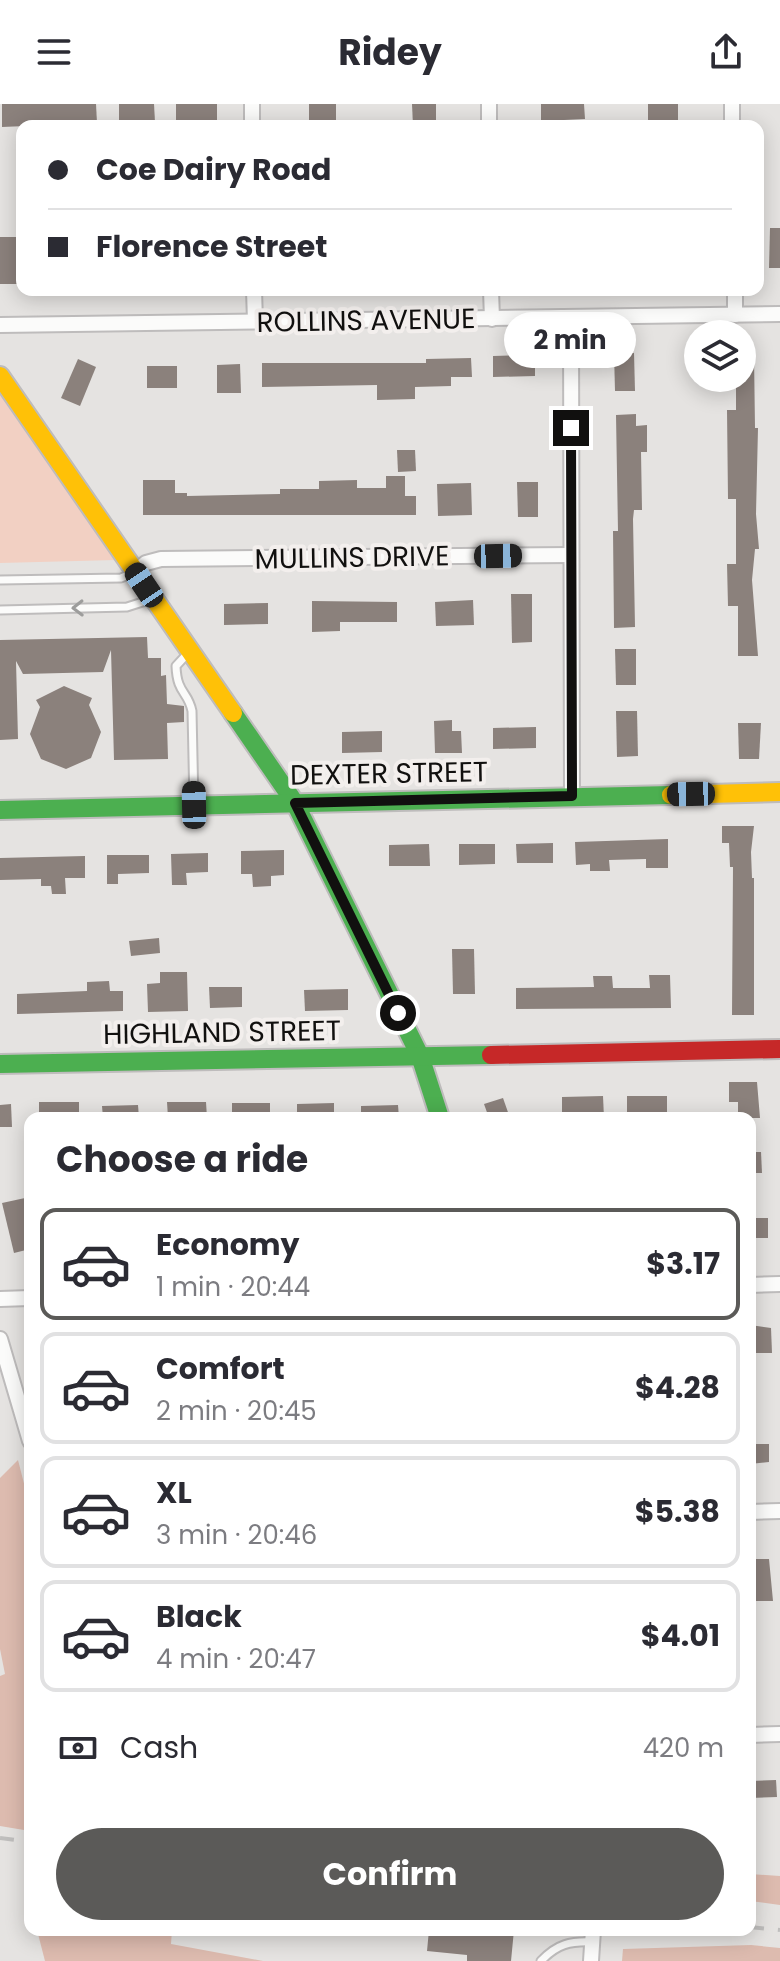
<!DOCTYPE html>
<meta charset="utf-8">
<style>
:root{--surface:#fff;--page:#f7f7f7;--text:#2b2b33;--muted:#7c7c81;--line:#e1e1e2;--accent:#5b5a58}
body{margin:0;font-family:Poppins,sans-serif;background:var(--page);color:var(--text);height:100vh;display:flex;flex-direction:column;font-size:30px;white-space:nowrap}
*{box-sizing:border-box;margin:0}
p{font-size:26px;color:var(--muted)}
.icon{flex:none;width:44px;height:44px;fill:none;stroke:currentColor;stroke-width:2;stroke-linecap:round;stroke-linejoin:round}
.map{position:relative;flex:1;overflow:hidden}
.drawer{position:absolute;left:24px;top:1008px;width:732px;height:824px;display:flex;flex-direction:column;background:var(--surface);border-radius:16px;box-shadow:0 4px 20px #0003}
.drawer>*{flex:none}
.hud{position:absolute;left:16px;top:16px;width:748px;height:176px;border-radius:16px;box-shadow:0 4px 20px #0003;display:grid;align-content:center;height:176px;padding:0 32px;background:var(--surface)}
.controls{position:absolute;left:684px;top:216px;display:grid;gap:16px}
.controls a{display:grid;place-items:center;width:72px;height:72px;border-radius:50%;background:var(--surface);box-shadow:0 4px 20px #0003;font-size:40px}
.end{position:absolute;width:36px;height:36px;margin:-18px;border:10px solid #11100f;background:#fff;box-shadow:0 0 0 4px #fff}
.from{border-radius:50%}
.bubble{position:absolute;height:56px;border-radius:28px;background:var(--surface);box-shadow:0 4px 20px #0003;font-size:26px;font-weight:700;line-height:56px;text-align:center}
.car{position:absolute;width:24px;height:48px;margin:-24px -12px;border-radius:10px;box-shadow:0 0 6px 2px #0007;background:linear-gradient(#222 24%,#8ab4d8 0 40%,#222 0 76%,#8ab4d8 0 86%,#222 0)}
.hud b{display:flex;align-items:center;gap:28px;height:76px;font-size:30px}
.hud b+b{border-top:2px solid var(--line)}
.hud i{width:20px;height:20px;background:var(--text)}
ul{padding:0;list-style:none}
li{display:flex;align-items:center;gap:24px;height:112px;margin:0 16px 12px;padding:0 16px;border:4px solid var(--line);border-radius:16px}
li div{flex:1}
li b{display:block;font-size:30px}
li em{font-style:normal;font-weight:700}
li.selected{border-color:var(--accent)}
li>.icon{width:72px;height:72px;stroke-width:1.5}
h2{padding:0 32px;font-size:36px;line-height:96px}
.pay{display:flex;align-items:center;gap:20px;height:88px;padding:0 32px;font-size:30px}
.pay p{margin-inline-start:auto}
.action{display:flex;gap:16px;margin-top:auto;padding:16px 32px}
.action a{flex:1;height:92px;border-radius:48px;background:var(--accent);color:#fff;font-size:32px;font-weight:700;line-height:92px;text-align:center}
header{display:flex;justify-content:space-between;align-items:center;height:104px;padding:0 32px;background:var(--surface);font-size:36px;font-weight:700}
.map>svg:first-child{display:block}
.green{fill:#f2d0c3}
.forest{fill:#ddbbaf}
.building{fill:#8b817c}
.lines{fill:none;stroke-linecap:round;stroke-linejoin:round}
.lane-casing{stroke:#bebcbc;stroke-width:11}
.street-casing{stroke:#bebcbc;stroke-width:18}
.fast-casing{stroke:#bebcbc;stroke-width:22}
.slow-casing{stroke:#bebcbc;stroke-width:22}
.jam-casing{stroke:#bebcbc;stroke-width:22}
.lane{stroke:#fbfbfa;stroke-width:7}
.street{stroke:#fbfbfa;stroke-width:14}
.fast{stroke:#4caf50;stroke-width:18}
.slow{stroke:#ffc107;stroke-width:18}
.jam{stroke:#c62828;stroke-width:18}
.rail{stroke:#bfbebd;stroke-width:4;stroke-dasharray:14 14;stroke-linecap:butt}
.oneway{stroke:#9d9d9c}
.route{stroke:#11100f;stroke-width:10}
.labels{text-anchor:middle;stroke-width:8;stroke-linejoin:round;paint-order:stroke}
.street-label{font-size:28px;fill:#11100f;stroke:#f3efed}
</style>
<header><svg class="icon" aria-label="menu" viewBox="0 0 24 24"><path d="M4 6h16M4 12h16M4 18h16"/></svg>Ridey<svg class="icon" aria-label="share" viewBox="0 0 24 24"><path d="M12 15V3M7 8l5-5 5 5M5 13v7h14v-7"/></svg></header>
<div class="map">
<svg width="780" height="1857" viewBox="0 0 780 1857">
<rect width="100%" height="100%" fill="#e5e3e1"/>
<!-- green -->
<path class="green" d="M0,288L116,456L0,459Z"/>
<!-- forest -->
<g class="forest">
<path d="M18,1356L30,1403V1727L0,1722V1572L5,1570L0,1545V1374Z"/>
<path d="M750,1770L780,1772V1801L750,1797Z"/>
<path d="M37,1826H172L171,1840L263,1857H45Z"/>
<path d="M751,1841L780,1844V1857H622L623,1845Z"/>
</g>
<!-- building -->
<g class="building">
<path d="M2,0H96L97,19L2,23Z"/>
<path d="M119,0H154L155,18L119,22Z"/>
<path d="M176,0H217V17L176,18Z"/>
<rect x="309" y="0" width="27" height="22"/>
<path d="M412,0H436V22H413Z"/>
<path d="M541,0H584L585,15L564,16V22H541Z"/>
<rect x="648" y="0" width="30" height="22"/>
<path d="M770,124H780V164H769Z"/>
<path d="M0,133H18L19,180H0Z"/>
<path d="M614,249H634L635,287H615Z"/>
<path d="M535,251V272L493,273V252Z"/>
<path d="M742,251H754L755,324H758L756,410L759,445H755L752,476L758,552H738V502H728L727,460H736V395H728L727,306H736V274H742Z"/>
<path d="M471,254L472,273H451V282L415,283V295L377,296V281L262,283V259H426V255Z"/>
<path d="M78,255L96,263L80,302L61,294Z"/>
<path d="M240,260L241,289H217V261Z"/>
<rect x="147" y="262" width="30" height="22"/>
<path d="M636,310V322L647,321V348H641L642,406H634L633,415L635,523L614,524L613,427H618L616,311Z"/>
<path d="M397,346H415L416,367L398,368Z"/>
<path d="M386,372H405V392H416V411H143V376H175V389H187V392L280,390V385H319V377L357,376V384H386Z"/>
<path d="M517,378H538V413H518Z"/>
<path d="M471,379L472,411L438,412L437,380Z"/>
<path d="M511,490H532V538L512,539Z"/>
<path d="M473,496L474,521L436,522L435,498Z"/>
<path d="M312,497L397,498V518H340V527L312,528Z"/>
<path d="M268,499V520L224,521V500Z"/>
<path d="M147,533L148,554H161V572L166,571L167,600L184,602V618L167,619L168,655L114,656L111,546L103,568L23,570L16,557L18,635L0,636V536Z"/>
<path d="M615,545H636V581H616Z"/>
<path d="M64,582L92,594L89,601L101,628L91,654L66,665L41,655L30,630L40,603L36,596Z"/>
<path d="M616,607H637L638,652L617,653Z"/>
<path d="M452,616V627H461L462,649H435L434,617Z"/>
<path d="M738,619H761L759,655H739Z"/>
<path d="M536,623V644L493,645V624Z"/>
<path d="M382,627V648L342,649V628Z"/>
<path d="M722,722H754L751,748L752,774H754V911H732L733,763H730L729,739H722Z"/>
<path d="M668,735V764H646V755L609,756L610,767H590V760L576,761L575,738Z"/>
<path d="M553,739V759H517L516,740Z"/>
<path d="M429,740L430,762H389V741Z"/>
<path d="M459,740H495V760L459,761Z"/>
<path d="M284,746V771L271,772V782L253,783L252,770H241V747Z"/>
<path d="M208,749V768L186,769L187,781H172L171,750Z"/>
<path d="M107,751H149V769L118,770V780H107Z"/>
<path d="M85,752V774H65L66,790H52L51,782H41V775L0,776V754Z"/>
<path d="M159,834L160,849L131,852L129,837Z"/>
<path d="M452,845H474L475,890H453Z"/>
<path d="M160,868H187L188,907L148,908L147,880L160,879Z"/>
<path d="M649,871H670L671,904L516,905V884L594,883L593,872H612L613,884H650Z"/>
<path d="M109,877L110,887H123V907L17,910V890L87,887V878Z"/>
<path d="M209,883H242V903L210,904Z"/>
<path d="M348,885V906L305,907L304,886Z"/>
<path d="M729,978H757L760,1014H738V998H729Z"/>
<path d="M603,992L604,1014H562V993Z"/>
<rect x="627" y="992" width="40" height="22"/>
<path d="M503,994L510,1014H489L484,1000Z"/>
<rect x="39" y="998" width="40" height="16"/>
<path d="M167,998H206L207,1014H168Z"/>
<rect x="232" y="999" width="38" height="15"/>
<path d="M334,999V1014H297V1000Z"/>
<path d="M11,1000L12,1023H0V1001Z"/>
<path d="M138,1001L139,1014H103L102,1002Z"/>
<path d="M398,1001L399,1014H361V1002Z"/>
<path d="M750,1048H761L762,1069H750Z"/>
<path d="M25,1094L30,1116V1145L14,1149L2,1099Z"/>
<rect x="750" y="1114" width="18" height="20"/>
<path d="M750,1221L771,1224L772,1249H750Z"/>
<path d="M750,1340H769V1358L750,1360Z"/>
<path d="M750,1455H769L773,1497H756L755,1473H750Z"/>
<path d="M776,1676L777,1693L750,1694V1677Z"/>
<path d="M429,1826H514L511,1857H467V1851L427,1847Z"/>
</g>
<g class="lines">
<!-- lane casing -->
<g class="lane-casing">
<g id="lane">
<path d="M0,476L121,474L133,469"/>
<path d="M0,506L127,503L152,495"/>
<path d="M189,548L176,562C177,590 188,587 192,607L194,701"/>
<path d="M541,1857C557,1840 570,1837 593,1838"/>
</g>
</g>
<!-- street casing -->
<g class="street-casing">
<g id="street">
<path d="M252,0V22"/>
<path d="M489,0V22"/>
<path d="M732,0V22"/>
<path d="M254,186L255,217"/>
<path d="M491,186L492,215"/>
<path d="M735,186V211"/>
<path d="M571,214L572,692"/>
<path d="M0,221L780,210"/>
<path d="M135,468L146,459L161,455L571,451"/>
<path d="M750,1181L780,1180"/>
<path d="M0,1195L30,1194"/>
<path d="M0,1235L30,1337"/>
<path d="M750,1408L780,1407"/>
<path d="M750,1631L780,1630"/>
<path d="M591,1857L593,1826"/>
</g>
</g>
<!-- fast casing -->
<g class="fast-casing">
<g id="fast">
<path d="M233,609L295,699L420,952L440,1014"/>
<path d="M0,706L671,691"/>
<path d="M0,960L491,951"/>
</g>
</g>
<!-- slow casing -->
<g class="slow-casing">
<g id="slow">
<path d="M0,272L233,609"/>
<path d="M671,691L780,688"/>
</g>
</g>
<!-- jam casing -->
<g class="jam-casing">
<path id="jam" d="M491,951L780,945"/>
</g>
<!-- lane -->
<use href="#lane" class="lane"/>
<!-- street -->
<use href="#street" class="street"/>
<!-- fast -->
<use href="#fast" class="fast"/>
<!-- slow -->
<use href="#slow" class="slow"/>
<!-- jam -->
<use href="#jam" class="jam"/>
<!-- rail -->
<g class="rail">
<path d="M0,1734L30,1738"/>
<path d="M750,1823L780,1826"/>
</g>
</g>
<!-- one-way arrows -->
<defs><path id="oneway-chevron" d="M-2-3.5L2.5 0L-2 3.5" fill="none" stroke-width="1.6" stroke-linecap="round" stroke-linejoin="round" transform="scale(2)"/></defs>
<use class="oneway" href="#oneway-chevron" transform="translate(78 504) rotate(179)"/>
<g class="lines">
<!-- route -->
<path class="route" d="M398,909L295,699L572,692L571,324"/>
</g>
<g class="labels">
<!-- street labels -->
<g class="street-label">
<text transform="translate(366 216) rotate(-1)" y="10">ROLLINS AVENUE</text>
<text transform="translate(352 453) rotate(-1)" y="10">MULLINS DRIVE</text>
<text transform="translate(389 669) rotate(-1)" y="10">DEXTER STREET</text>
<text transform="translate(222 928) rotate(-1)" y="10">HIGHLAND STREET</text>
</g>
</g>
</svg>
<div class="controls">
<a><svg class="icon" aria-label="layers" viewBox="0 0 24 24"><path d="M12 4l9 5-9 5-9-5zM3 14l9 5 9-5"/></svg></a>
</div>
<i class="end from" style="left:398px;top:909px"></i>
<i class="end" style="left:571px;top:324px"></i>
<div class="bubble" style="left:504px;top:208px;width:132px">2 min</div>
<i class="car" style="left:498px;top:452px;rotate:89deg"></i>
<i class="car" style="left:144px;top:481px;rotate:326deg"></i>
<i class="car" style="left:691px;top:690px;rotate:269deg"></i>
<i class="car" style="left:194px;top:701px;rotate:359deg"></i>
<div class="hud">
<b><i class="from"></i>Coe Dairy Road</b>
<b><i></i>Florence Street</b>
</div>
<section class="drawer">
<h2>Choose a ride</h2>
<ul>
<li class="selected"><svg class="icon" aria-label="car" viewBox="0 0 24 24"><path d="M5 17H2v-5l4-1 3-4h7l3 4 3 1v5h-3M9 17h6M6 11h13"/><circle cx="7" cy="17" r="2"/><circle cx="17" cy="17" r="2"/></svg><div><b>Economy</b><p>1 min · 20:44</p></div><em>$3.17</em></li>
<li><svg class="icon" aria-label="car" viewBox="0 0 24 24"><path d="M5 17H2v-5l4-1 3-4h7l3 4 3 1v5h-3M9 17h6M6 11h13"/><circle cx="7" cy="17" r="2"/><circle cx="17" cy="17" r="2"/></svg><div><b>Comfort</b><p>2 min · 20:45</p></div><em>$4.28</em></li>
<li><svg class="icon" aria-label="car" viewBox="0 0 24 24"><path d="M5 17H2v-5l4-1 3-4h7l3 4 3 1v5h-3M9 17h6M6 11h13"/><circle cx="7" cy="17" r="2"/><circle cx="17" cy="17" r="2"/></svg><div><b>XL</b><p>3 min · 20:46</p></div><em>$5.38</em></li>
<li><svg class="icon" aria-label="car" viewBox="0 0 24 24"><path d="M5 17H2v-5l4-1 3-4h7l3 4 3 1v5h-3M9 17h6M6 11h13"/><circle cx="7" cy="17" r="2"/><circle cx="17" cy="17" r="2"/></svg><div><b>Black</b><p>4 min · 20:47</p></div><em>$4.01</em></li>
</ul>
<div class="pay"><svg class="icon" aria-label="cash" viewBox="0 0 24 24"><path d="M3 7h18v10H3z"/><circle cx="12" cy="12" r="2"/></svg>Cash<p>420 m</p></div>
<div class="action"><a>Confirm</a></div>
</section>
</div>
